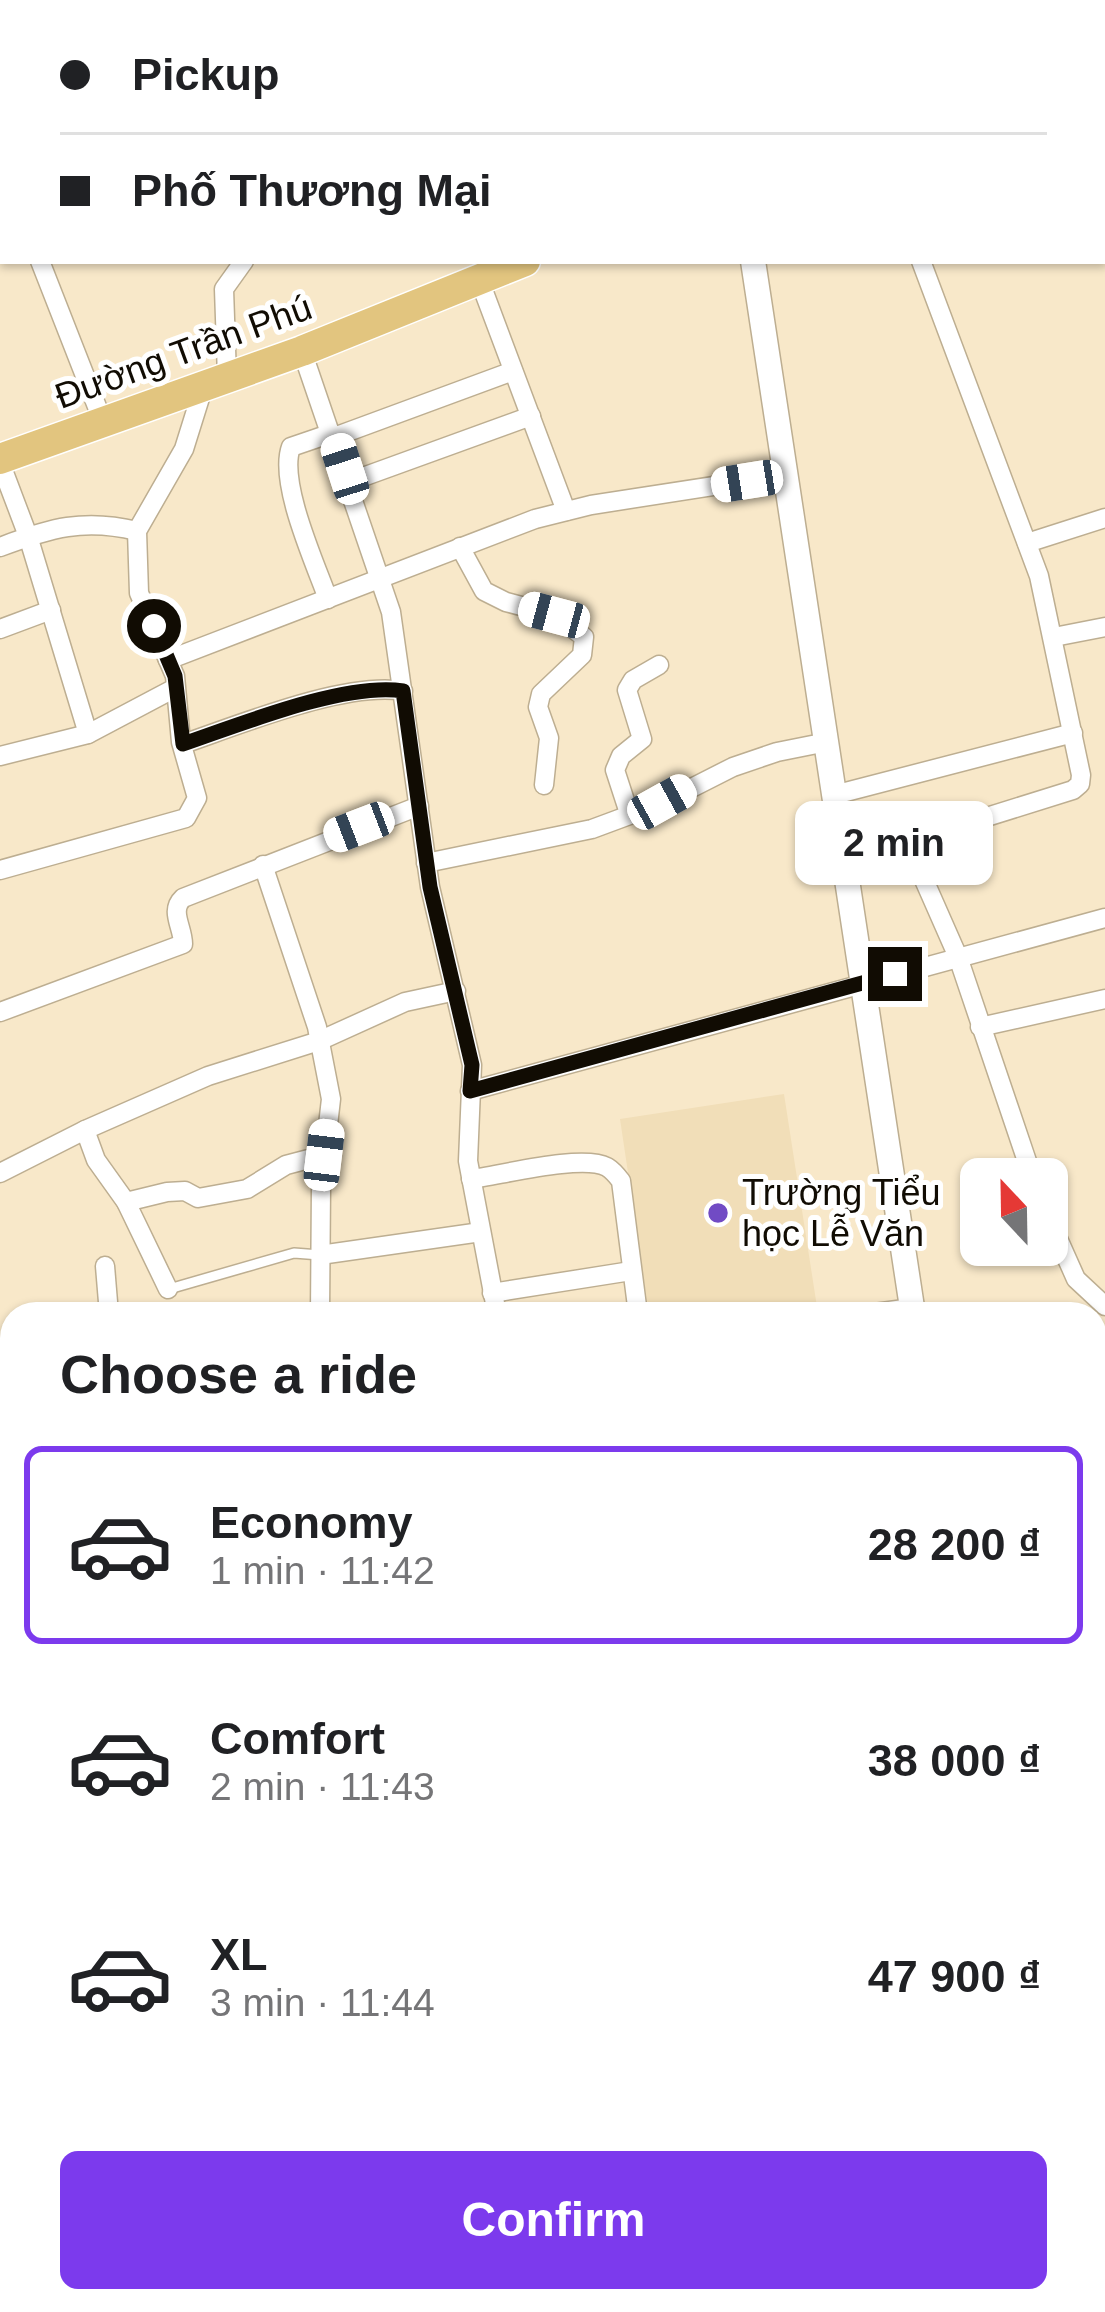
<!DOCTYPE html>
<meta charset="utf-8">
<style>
:root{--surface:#fff;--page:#f2f2f2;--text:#202124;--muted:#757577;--line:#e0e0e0;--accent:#7c3aed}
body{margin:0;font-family:Helvetica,sans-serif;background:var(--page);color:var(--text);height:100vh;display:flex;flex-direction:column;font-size:45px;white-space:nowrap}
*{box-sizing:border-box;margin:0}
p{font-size:39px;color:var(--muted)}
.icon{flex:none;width:66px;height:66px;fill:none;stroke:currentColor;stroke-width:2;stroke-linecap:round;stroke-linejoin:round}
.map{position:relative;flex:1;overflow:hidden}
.sheet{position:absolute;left:0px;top:1302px;width:1107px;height:1011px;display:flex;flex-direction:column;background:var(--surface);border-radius:36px 36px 0 0;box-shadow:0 3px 9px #0004}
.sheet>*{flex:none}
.hud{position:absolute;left:0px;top:0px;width:1107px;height:264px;box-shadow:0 3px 9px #0004;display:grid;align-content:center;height:264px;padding:0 60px;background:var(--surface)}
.needle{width:78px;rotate:338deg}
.controls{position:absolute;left:960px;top:1158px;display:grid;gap:24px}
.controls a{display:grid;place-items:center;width:108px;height:108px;border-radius:18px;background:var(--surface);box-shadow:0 3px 9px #0004;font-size:60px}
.end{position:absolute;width:54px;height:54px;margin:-27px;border:15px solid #110c03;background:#fff;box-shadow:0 0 0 6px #fff}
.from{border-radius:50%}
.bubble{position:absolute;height:84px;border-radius:18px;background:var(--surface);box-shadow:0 3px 9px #0004;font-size:39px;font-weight:700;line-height:84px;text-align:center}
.car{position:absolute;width:36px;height:72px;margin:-36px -18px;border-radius:15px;box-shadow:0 0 9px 3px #0007;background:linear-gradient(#fff 24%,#345 0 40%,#fff 0 76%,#345 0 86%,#fff 0)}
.hud b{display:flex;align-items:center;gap:42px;height:114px;font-size:45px}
.hud b+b{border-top:3px solid var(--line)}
.hud i{width:30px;height:30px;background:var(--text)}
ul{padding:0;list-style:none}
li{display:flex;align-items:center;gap:36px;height:198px;margin:0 24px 18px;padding:0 36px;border:6px solid transparent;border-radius:18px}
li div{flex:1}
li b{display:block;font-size:45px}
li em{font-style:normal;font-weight:700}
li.selected{border-color:var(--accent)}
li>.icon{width:108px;height:108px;stroke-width:1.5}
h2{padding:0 60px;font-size:54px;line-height:144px}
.action{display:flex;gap:24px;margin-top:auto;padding:24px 60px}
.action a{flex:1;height:138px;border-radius:18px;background:var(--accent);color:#fff;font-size:48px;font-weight:700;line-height:138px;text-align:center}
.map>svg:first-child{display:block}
.built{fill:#f1deb8}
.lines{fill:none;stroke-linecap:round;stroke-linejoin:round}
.service-casing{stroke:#bdae91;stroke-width:12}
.minor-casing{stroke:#bdae91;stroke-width:21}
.tertiary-casing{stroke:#bdae91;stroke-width:27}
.primary-casing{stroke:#fff;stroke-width:33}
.trunk-casing{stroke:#fff;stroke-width:33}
.service{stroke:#fff;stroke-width:9}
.minor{stroke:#fff;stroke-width:18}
.tertiary{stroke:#fff;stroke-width:24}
.primary{stroke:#e2c57f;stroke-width:30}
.trunk{stroke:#d8b254;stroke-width:30}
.route{stroke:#110c03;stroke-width:15}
.poi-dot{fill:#714bc4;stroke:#fff;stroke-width:4.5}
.labels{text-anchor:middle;stroke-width:10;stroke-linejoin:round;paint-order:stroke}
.street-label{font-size:36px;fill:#110c03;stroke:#fff}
.poi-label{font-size:36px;fill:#110c03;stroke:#fff;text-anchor:start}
</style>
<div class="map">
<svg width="1105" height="2312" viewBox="0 0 1105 2312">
<rect width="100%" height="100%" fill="#f8e8c9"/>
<!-- built -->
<path class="built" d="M784,1094L817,1307L770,1314H649L620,1119Z"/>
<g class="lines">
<!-- service casing -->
<g class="service-casing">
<g id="service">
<path d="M656,3L669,0"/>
<path d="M169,1289L294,1253L320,1255"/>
<path d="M0,1803L12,1795"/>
</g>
</g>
<!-- minor casing -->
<g class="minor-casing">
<g id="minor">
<path d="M177,0L178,3"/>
<path d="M460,0L461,3"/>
<path d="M841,0L842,3"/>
<path d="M0,159L3,167"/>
<path d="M40,261L103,422"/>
<path d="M921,261L1039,576L1081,775L1080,784L1073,790L913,840L910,848L958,957L1033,1179"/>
<path d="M479,279L566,511"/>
<path d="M302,351L391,612L430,887L472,1065L468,1161L497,1314"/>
<path d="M227,377L224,289L244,261"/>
<path d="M334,437L513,371"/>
<path d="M0,462L28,536L88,734"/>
<path d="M349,482L531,416"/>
<path d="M1027,543L1105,518"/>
<path d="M0,547C50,528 84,518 137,531"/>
<path d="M460,547L484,591L506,602L555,615L584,637L582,655L541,694L538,707L549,738L544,785"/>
<path d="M328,599C315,563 278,482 291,447L332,433"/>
<path d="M0,629L51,610"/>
<path d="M1054,637L1105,627"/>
<path d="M168,660L535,519L591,505L785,475"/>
<path d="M183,744C239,725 346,681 403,691"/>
<path d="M0,756L88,734L175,688"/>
<path d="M834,795L1073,733"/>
<path d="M629,813L615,770L621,756L642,739L627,690L633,680L659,665"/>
<path d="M426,863L592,829L662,803L733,767L777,752L827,742"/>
<path d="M263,865L317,1027L331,1099L321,1186L320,1314"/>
<path d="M0,870L186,818L197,798L181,742L175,676L139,593L137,531L184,449L204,385"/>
<path d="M0,1012L183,944C183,927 169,911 183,898L419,806"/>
<path d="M980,1027L1105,999"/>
<path d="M470,1091L1105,918"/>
<path d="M85,1130L96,1160L126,1202L168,1289"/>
<path d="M0,1173L85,1130L208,1076L319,1041L405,1002L456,991"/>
<path d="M471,1179C502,1175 582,1154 607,1167C612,1170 618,1177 621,1181L638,1314"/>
<path d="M126,1202L167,1192L185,1191L198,1198L247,1189L286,1165L324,1155"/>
<path d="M1047,1214L1076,1279L1105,1306"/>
<path d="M320,1255L481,1232"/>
<path d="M105,1266L109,1314"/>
<path d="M492,1293L631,1271"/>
<path d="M867,1314L912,1308"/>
<path d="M0,1469L12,1465"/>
<path d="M1095,1577L1105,1576"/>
<path d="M0,1590L12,1585"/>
<path d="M1095,2011L1105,2009"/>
<path d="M1095,2195L1105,2191"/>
<path d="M0,2268L12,2264"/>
<path d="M246,2301L249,2312"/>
<path d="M394,2301L397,2312"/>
<path d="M61,2308L67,2312"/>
<path d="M346,2312L380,2301"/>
<path d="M683,2312L723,2301"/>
</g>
</g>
<!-- tertiary casing -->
<g class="tertiary-casing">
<g id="tertiary">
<path d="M753,261L913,1314"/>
<path d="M174,2301L176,2312"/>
<path d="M1063,2301L1065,2312"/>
</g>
</g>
<!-- primary casing -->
<g class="primary-casing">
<g id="primary">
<path d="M1104,116H1105"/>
<path d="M0,459L302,351L525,261"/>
</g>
</g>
<!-- trunk casing -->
<g class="trunk-casing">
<g id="trunk">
<path d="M1095,1746L1105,1745"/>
<path d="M1095,1773L1105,1772"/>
<path d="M0,1916L12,1914"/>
<path d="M0,1946L12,1944"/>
</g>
</g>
<!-- service -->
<use href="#service" class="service"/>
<!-- minor -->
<use href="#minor" class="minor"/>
<!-- tertiary -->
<use href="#tertiary" class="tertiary"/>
<!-- primary -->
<use href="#primary" class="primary"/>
<!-- trunk -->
<use href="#trunk" class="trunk"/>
</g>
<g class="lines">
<!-- route -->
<path class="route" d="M154,626L175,676L183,744C239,725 345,682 403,691L430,887L472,1065L470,1091L895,974"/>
</g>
<!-- markers -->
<circle class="poi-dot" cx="718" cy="1213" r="12"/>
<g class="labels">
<!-- street labels -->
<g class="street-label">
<text transform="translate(183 351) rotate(-20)" y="13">Đường Trần Phú</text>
</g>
<!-- poi labels -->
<g class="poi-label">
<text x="742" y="1205">Trường Tiểu<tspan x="742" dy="41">học Lễ Văn</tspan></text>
</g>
</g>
</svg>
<div class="controls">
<a><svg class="needle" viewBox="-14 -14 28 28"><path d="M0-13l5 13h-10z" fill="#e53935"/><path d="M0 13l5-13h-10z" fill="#757577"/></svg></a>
</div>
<i class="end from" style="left:154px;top:626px"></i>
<i class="end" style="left:895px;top:974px"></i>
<div class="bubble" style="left:795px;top:801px;width:198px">2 min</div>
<i class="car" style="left:345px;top:469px;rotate:342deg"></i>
<i class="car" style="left:747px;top:481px;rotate:261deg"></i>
<i class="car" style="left:554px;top:615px;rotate:285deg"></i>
<i class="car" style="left:662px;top:802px;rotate:61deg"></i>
<i class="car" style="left:359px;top:827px;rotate:249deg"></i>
<i class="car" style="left:324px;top:1155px;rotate:7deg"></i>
<div class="hud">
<b><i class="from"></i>Pickup</b>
<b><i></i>Phố Thương Mại</b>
</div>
<section class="sheet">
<h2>Choose a ride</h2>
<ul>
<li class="selected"><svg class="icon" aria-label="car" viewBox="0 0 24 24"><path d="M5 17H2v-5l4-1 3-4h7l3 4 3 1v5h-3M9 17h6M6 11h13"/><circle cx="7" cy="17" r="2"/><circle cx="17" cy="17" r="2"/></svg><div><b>Economy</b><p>1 min · 11:42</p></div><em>28 200 ₫</em></li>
<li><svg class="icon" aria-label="car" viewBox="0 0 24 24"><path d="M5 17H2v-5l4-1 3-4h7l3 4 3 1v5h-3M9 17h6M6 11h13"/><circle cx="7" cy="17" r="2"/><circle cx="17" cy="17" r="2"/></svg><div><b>Comfort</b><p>2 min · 11:43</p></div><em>38 000 ₫</em></li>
<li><svg class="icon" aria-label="car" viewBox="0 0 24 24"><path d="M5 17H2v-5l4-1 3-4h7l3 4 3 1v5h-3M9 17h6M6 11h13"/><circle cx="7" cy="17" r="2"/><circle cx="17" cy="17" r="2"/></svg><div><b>XL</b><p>3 min · 11:44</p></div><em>47 900 ₫</em></li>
</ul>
<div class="action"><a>Confirm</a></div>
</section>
</div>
